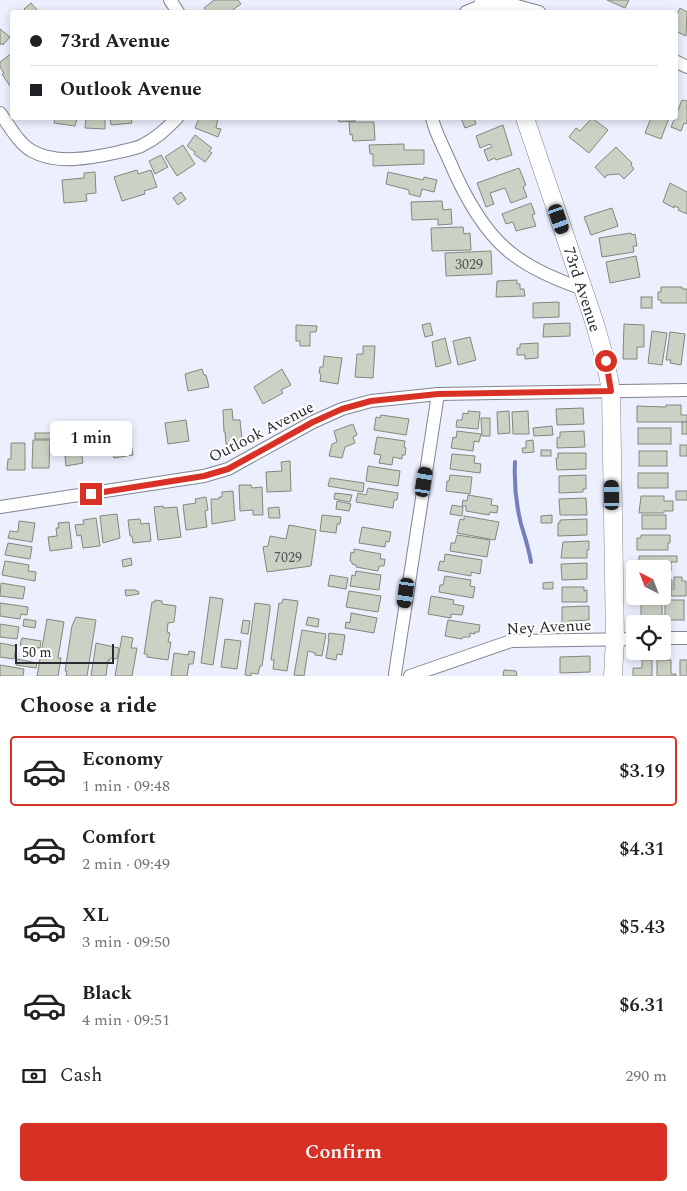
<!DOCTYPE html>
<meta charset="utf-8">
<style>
:root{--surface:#fff;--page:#f2f2f2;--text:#202124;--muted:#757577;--line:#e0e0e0;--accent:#d93025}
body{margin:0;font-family:Spectral,serif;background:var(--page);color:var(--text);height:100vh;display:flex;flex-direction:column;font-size:19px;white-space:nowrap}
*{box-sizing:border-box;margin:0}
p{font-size:16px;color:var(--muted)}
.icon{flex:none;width:28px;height:28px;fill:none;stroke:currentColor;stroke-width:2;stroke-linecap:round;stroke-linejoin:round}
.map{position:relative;height:676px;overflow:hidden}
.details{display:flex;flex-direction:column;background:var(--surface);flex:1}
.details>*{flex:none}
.guide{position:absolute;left:10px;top:10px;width:668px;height:110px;border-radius:5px;box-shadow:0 2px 8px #0003;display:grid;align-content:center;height:110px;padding:0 20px;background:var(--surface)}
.needle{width:32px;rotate:318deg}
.tools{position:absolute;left:626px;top:560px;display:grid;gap:10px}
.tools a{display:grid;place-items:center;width:45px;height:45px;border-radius:5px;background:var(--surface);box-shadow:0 2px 8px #0003;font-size:25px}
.scale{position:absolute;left:15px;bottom:12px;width:99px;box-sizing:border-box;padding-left:5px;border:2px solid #2a2b30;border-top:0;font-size:14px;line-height:18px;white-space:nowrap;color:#2a2b30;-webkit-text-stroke:4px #fff;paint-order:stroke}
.end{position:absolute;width:22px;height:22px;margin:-11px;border:6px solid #d93025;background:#fff;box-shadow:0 0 0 2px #fff}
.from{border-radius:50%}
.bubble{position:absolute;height:35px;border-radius:5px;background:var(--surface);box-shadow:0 2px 8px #0003;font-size:16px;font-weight:600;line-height:35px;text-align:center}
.car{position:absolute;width:15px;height:30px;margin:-15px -8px;border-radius:6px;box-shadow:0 0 4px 1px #0007;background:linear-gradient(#222 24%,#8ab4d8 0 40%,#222 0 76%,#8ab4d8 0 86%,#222 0)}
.guide b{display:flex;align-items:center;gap:18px;height:48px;font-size:19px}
.guide b+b{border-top:1px solid var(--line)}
.guide i{width:12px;height:12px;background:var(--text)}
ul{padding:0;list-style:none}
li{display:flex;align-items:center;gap:15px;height:70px;margin:0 10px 8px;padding:0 10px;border:2px solid transparent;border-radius:5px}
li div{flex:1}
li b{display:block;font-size:19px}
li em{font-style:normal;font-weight:600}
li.on{border-color:var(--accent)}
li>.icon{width:45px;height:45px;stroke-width:1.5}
h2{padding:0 20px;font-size:22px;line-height:60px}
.pay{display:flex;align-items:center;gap:12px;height:55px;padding:0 20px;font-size:19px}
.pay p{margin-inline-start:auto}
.button{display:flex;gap:10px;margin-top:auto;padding:10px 20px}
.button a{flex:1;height:58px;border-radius:5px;background:var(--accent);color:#fff;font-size:20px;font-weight:600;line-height:58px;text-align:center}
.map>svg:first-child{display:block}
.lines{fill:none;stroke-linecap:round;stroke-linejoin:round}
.stream{stroke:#777ebd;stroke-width:4}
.building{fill:#cbd1c4;stroke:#82887b}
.street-casing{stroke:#828491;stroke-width:14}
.secondary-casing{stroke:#828491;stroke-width:19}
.street{stroke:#fff;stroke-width:12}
.secondary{stroke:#fff;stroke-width:18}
.route{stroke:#d93025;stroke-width:6}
.labels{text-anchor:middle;stroke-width:4;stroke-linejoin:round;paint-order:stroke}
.number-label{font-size:14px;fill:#525455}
.street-label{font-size:16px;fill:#2a2b30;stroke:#fff}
</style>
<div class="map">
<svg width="687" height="676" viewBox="0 0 687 676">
<rect width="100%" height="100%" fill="#eceffd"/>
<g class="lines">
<!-- stream -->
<path class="stream" d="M515,462C514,483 516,504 521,524C525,537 529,549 531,562"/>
</g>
<!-- building -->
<g class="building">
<path d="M214,0H238L241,4L230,12H207L204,8Z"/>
<path d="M607,0H629L625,8Z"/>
<path d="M31,3L39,12H15L25,10L24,9Z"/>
<path d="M680,8L687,12L686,36L675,31L677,24L675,23V19Z"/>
<path d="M0,29L10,37L3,45L2,43L0,45Z"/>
<path d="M12,53V84L10,86L2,74L4,73L0,67V62Z"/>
<path d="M682,100L687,101V124L684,123L681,131L671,127Z"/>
<path d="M55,118H77L75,126L54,123Z"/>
<path d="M86,118H105V129L85,128Z"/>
<path d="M110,118H131L132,123L111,125Z"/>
<path d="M199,118H218L216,128L221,129L218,137L195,128Z"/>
<path d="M338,118H354L355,121L339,122Z"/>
<path d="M461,118H474L476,124L465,128Z"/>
<path d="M592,118L608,130L589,153L569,137L576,128L580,131Z"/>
<path d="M651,118H669L661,139L645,133Z"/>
<path d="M349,122H374L375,140L353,141L352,134L350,135Z"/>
<path d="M503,125L512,155L496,160L495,158L488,161L484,150L492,147L490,144L480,148L476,136Z"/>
<path d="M195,135L212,148L209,151L212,153L205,162L194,154L195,152L187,146Z"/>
<path d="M404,144V150H424V164L373,166V154H370L369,145Z"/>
<path d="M183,145L195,164L177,176L165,157Z"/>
<path d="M616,147L632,163L631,165L634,169L624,179L619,174L607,175L605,178L595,167Z"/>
<path d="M161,155L168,167L155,174L149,161Z"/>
<path d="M519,168L526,185L523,187L527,197L511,203L505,188L490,193L494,204L486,207L477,183Z"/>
<path d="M137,170L138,174L151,170L157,187L144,191L145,194L122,201L114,177Z"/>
<path d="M95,172L96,193L86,194L87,201L64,203L62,180L84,178V173Z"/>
<path d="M388,172L423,180L424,177L437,180L434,192L422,189L420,197L409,194V190L386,184Z"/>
<path d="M670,183L687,192V214L678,210L679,208L674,206V208L663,202Z"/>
<path d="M181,192L186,199L178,205L173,198Z"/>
<path d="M442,201L443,210L451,209L452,224L438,225V219L412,220L411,202Z"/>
<path d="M531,203L535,214L532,215L536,226L516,231L513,222L506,224L502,214Z"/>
<path d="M612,208L618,226L591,235L584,217Z"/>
<path d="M463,227L464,234L470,233L471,250L432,251L431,228Z"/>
<path d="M631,233L632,235L635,234L637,246H633L634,252L602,257L599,238Z"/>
<path d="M491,251L492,274L446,276L445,253Z"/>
<path d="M636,256L640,277L610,283L606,262Z"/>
<path d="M517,280V284H520V289H524L525,296L496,297L497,281Z"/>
<path d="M661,287H682V289H687V303H661V300H658V292H661Z"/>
<rect x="641" y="297" width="11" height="11"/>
<path d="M559,302V317L533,318V303Z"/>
<path d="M430,323L433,335L425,337L422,325Z"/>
<path d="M570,323V336L543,337L544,324Z"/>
<path d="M624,324L644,325V347H637V359H623Z"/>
<path d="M296,325L317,326L316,332H310V346H300V341H296Z"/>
<path d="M652,331L667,333L662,365L648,363Z"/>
<path d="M670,332L685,334L681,365L670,363L671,360H666Z"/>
<path d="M470,337L476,360L458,365L453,341Z"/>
<path d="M445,338L451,363L436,367L432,342Z"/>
<path d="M538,343V358L525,359V355H517V348H520V344Z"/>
<path d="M363,346H375L373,378L355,377L357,354H363Z"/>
<path d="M324,356L342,358L338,384L320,381L321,374L319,373L320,367H323Z"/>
<path d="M202,369L204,375H206L209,387L188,391L185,374Z"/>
<path d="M282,369L291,385L281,390L283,393L263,404L254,387Z"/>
<path d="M666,405H681V415H687V422H637V406L666,407Z"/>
<path d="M583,408L584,424L557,425L556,409Z"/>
<path d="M232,409L233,420H240L242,440L235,441V443L226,444L225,432H224L223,410Z"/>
<path d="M468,411L480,412L478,429L456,427L457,420H462L463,413L468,414Z"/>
<path d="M509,411L510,433L498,434L497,412Z"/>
<path d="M528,411L529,434H513L512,412Z"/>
<path d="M381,415L409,419L406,435L374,430L376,417L380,418Z"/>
<path d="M481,418H490V436H482Z"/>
<path d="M186,420L189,441L168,444L165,423Z"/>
<rect x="682" y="422" width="5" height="12"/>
<path d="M353,424L357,435L353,437L355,443L345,447L342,458L329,456L332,444L337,442L334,431Z"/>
<path d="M552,426L553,435L534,436L533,428Z"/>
<rect x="638" y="428" width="33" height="16"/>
<path d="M129,431L133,455L114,458L110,434Z"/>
<path d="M457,431L481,434L479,442L474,441L473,451L451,448L453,437L456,438Z"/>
<path d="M584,431L585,447L557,448V438L560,437V432Z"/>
<rect x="35" y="433" width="18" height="6"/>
<path d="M79,435L83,463L66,466L65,456H67L65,438Z"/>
<path d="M377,437L405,441L404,447L406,448L405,455H402V459L393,457L392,465L379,463L381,455L374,454Z"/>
<path d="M33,440H50L49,468H32Z"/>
<path d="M533,440L534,452L523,453L522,448H526V441Z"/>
<path d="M11,443H25V470H7L8,459H11Z"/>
<rect x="680" y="445" width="7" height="11"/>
<rect x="541" y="450" width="10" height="6"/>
<rect x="639" y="451" width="28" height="15"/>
<path d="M558,453H586V469L557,470L556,458H558Z"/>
<path d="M452,454L475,456L474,463L481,464L480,473L450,469Z"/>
<path d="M290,461L291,491L267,492L266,472L282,471L281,462Z"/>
<path d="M368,466L400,471L398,486L366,481Z"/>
<rect x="638" y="473" width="30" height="15"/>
<path d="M450,475L472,477L470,494L446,491L447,481H449Z"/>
<path d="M586,475V489H583V492L559,493V476Z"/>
<path d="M330,478L364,483L363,492L328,486Z"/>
<path d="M239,485H251L252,488L262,487L263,515H253V510L240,511Z"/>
<path d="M368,488L398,493L397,500H394L393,508L356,502L358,493L366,495Z"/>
<path d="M233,491L235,520L212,524L211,499H219V497H222V492Z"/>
<rect x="676" y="491" width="11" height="9"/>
<path d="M335,493L352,495L350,502L334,499Z"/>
<path d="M468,495L492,499L491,505L498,506L497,513L490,512L489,515L466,511V506H462L463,500L467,501Z"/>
<path d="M641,496H664V501H673V511H664V513H639Z"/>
<path d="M206,497L208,510L205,511L207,527L186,530L183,505L196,503L195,499Z"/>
<path d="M586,498L587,515H560L559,499Z"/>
<path d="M337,501L351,504L349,511L336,509Z"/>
<path d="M452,505L463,507L462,516L450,514Z"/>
<path d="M163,506V508L177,507L181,537L158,540L154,507Z"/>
<path d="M279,507L280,518H269L268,508Z"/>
<path d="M117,514L120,538L103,543L100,516Z"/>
<path d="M322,515L341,517L340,524H337L336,533L320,531Z"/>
<path d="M552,515V523H541V516Z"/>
<rect x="642" y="515" width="24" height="14"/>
<path d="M464,516L499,522L495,540L457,533L460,519L464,520Z"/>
<path d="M96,518L100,546L83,548L81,535L77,536L75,525L84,524L83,520Z"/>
<path d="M140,519L141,524L149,523L151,541L133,543L132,536H130L128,520Z"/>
<path d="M587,519V535L558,536V523H560V520Z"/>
<path d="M19,521L35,523L32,542L8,538L10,531L18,532Z"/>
<path d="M69,522L72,548L50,551L48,537L57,536L56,528H59L58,523Z"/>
<path d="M289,525L316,530L311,566L267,572L263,547L268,546L270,536L286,539Z"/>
<path d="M362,527L391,532L389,542L386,541L385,547L359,543Z"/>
<path d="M457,535L490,540L487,557L450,551L451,543H455Z"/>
<path d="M641,535H670V543H668V550H637V538H641Z"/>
<path d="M589,541V550H587V558H561L563,542Z"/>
<path d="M8,543L32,547L30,559L5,555Z"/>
<path d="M354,549L381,554L380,559H385L384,566H379L378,571L356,567V565L352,564V562L350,561L351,552L354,553Z"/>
<path d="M445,554L482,560L480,574L471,572V576L438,570L440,561L444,562Z"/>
<path d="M639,556H677V562H671V571H662V569H639Z"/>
<path d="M131,558L132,565L123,567L122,560Z"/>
<path d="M5,561L29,565L28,571L36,572L35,581L2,575Z"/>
<path d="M587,563V579L562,580L561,564Z"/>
<path d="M356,571L381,575L379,590L350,586L352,575L355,576Z"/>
<path d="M330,575L348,578L346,589L328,586Z"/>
<path d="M445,576L471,580L470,586L475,587L473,598L439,592L440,585H443Z"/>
<path d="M662,576H668V579L672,580V588L668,589V592H662Z"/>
<path d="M674,577H682V581H686V596H671V589H674Z"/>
<path d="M553,582V589H543V583Z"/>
<path d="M1,583L25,587L23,599L0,596Z"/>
<path d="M562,587H584V591L587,590V602H562Z"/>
<path d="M125,590H136V591H138L139,594L126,596Z"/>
<path d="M349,591L381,596L378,612L346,607Z"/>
<path d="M431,596L454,600L453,604L464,606L462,615L451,614V618L428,614Z"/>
<path d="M210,597L223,599L213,665L201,663Z"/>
<path d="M283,599L298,601L287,671L273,669L274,660H271L279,603H282Z"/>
<path d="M155,600L162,601V604L176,606L174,622L168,623L167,632L170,633L168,642H171L168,660L147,657V654H144L152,602H155Z"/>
<rect x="665" y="600" width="19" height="20"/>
<path d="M641,601H662V621H659V623H654V620H647V623H641Z"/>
<path d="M0,603L28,607L27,615L21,614L20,619L0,616Z"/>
<path d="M255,603L270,605V610L262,666H260L258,674L251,673V676L245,675Z"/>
<path d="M589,606V620L569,621V624H562V607Z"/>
<path d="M351,613L377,618L374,633L345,628L346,622L350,623Z"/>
<path d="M76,617L96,620L87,676H66L67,671H65L72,626Z"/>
<path d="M308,617L319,619L318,627L306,625Z"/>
<path d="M24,619L36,621L35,628L23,626Z"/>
<path d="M47,619L64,622L58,658H61L58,676H37Z"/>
<path d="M243,620L250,621L248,634L241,633Z"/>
<path d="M448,620L480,625L479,632H475V634L470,633V637H463L462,639L445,636Z"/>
<path d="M0,624L19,627L17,639L0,637Z"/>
<path d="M302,630L326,634L322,656L315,655V653L308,651L304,676L294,675Z"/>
<path d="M329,633L345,635L342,655L337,654L336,660L326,658L329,639H328Z"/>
<path d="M122,636L133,638L131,648H137L132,676H115Z"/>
<path d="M22,638L41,641L40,648L20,645Z"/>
<path d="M225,639L241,641L237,669L221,667Z"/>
<path d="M0,643L16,646L14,659L0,657Z"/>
<path d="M96,643L119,648L117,659L110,658V661L108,660L106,676H91Z"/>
<path d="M189,651L195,652L193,664H189L187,676H171L174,653L188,655Z"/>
<path d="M590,656V672L560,673V657Z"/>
<path d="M17,659L37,663L36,668L16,665Z"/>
<path d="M642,660H652V676H633V668H642Z"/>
<path d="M657,660H671V674H676V676H657Z"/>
<rect x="680" y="660" width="7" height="16"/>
<path d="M0,665L24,669L23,676H0Z"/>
<path d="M504,670L516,671L517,676H503Z"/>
</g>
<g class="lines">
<!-- street casing -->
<g class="street-casing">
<g id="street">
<path d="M170,0L178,12"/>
<path d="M466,12L486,4L517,6L539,12"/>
<path d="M675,61L687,67"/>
<path d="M0,113C9,125 18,143 32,151C56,165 92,158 119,152C126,150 134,149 141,146C157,138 165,130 177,118"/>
<path d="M432,118C435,132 443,146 449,160C463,193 485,235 515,256C535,271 560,281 583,289"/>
<path d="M0,507L204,476L228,469L313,422L342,409L371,401L438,394L687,390"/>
<path d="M662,638H687"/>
<path d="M395,674L438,394"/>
<path d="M410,676L511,641L635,639"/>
</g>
</g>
<!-- secondary casing -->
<g class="secondary-casing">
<g id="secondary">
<path d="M484,0L488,12"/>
<path d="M525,118C541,166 558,214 574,263C589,305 604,347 611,391L615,640L613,676"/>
</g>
</g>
<!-- street -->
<use href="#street" class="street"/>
<!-- secondary -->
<use href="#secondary" class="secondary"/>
</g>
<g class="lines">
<!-- route -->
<path class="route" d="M91,494L204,476L228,469L313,422L342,409L371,401L438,394L611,391L606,361"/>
</g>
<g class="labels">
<!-- number labels -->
<g class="number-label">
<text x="469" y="269">3029</text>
<text x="288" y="562">7029</text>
</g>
<!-- street labels -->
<g class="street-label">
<text transform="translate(583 289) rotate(72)" y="6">73rd Avenue</text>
<text transform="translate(261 431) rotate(-27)" y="6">Outlook Avenue</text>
<text transform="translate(549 626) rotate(-3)" y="6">Ney Avenue</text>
</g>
</g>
</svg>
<div class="tools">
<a><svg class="needle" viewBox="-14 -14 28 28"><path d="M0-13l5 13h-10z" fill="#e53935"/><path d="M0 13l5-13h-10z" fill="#757577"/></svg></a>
<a><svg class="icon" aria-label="locate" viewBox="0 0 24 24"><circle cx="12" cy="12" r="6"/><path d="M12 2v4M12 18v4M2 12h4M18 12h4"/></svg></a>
</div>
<div class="scale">50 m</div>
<i class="end from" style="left:606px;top:361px"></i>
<i class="end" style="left:91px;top:494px"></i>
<div class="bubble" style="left:50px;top:421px;width:82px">1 min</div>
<i class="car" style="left:559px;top:219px;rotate:161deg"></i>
<i class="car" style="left:424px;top:482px;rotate:9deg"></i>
<i class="car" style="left:612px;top:495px;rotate:359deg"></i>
<i class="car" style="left:406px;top:593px;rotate:188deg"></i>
<div class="guide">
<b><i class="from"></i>73rd Avenue</b>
<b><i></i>Outlook Avenue</b>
</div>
</div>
<section class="details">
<h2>Choose a ride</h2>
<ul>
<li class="on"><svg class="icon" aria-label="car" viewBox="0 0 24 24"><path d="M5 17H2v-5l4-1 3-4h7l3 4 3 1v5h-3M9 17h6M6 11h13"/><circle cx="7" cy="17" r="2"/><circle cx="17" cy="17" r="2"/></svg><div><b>Economy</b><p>1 min · 09:48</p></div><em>$3.19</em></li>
<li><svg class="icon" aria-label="car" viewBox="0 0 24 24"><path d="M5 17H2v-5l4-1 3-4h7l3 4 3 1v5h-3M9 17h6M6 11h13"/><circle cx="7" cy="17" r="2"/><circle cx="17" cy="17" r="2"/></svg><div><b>Comfort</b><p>2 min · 09:49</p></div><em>$4.31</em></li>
<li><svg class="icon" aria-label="car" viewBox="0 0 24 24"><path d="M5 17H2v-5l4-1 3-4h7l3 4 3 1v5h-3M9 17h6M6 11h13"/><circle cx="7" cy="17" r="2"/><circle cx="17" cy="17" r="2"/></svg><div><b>XL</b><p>3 min · 09:50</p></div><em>$5.43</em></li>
<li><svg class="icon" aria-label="car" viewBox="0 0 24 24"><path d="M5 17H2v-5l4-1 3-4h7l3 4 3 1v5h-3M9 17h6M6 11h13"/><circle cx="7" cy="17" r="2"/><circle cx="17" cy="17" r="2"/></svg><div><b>Black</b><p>4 min · 09:51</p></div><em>$6.31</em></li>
</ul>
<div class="pay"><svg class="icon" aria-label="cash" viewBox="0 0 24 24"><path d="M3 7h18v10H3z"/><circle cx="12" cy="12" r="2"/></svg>Cash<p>290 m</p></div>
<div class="button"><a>Confirm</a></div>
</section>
